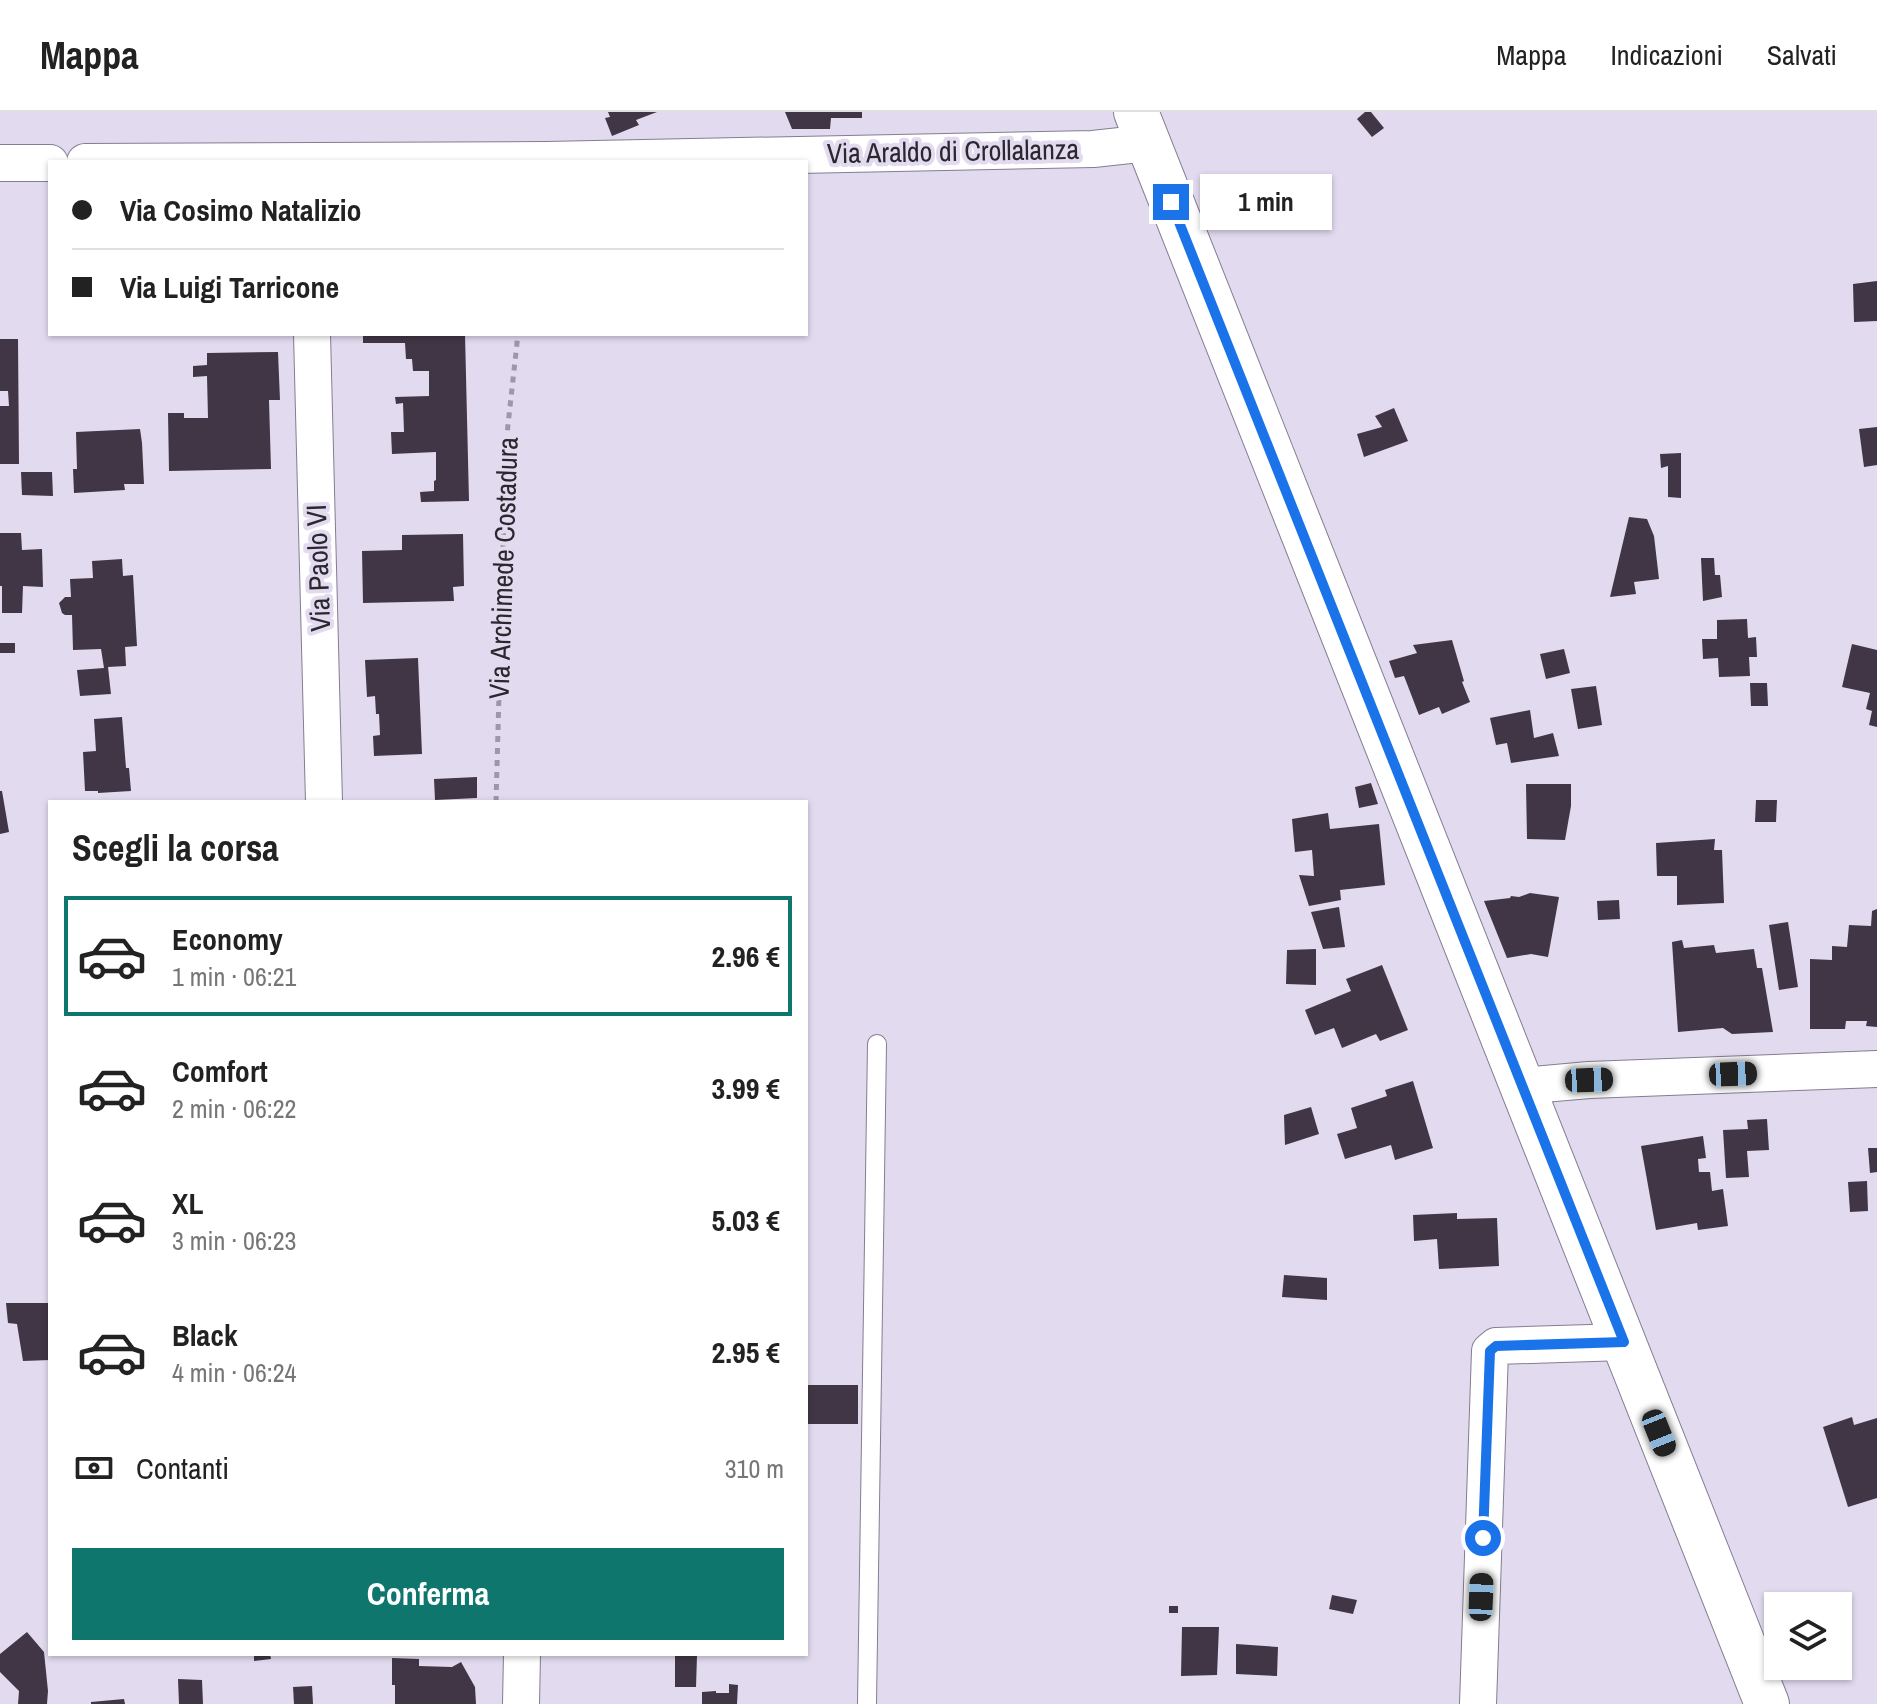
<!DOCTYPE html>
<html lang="it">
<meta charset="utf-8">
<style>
:root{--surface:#fff;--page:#f6f6f6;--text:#222;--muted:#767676;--line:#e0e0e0;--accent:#0f766e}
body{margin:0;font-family:"Archivo Narrow",sans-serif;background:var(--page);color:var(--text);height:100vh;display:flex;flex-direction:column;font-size:30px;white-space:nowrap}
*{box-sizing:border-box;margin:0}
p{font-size:26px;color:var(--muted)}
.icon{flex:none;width:44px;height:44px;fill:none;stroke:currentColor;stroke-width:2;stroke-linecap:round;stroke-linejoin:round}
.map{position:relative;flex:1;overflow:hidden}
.sheet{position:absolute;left:48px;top:688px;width:760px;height:856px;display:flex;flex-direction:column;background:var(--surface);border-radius:0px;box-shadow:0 2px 6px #0004}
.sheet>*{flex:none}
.banner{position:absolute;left:48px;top:48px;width:760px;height:176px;border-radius:0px;box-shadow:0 2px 6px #0004;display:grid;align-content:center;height:176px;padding:0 24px;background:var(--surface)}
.fabs{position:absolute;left:1764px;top:1480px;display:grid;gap:16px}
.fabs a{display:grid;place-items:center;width:88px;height:88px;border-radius:0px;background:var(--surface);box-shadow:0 2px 6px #0004;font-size:40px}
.end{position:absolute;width:36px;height:36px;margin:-18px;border:10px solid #1a73e8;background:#fff;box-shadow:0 0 0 4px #fff}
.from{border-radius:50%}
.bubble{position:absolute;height:56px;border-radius:0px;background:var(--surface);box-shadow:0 2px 6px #0004;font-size:26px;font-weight:800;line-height:56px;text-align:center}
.car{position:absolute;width:24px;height:48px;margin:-24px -12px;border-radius:10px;box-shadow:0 0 6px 2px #0007;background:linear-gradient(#222 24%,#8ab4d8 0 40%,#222 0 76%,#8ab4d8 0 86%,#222 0)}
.banner b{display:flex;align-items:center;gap:28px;height:76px;font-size:30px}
.banner b+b{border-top:2px solid var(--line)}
.banner i{width:20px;height:20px;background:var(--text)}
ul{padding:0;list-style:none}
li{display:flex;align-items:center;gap:24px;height:120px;margin:0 16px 12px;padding:0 8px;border:4px solid transparent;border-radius:0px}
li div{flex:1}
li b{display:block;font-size:30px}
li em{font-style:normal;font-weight:800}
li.selected{border-color:var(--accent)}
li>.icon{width:72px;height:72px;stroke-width:1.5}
h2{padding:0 24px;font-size:36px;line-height:96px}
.pay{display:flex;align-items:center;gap:20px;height:88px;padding:0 24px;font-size:30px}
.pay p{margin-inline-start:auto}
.button{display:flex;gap:16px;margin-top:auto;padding:16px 24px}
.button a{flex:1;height:92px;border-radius:0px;background:var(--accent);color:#fff;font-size:32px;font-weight:800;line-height:92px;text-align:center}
header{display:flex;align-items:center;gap:48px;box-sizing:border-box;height:112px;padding:0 40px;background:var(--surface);border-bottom:2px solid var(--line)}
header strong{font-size:38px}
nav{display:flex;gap:44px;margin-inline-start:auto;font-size:28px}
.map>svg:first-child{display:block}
.building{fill:#413646}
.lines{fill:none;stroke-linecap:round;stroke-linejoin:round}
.lane-casing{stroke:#847d91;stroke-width:20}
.street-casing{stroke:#847d91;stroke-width:38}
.secondary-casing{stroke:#847d91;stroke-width:46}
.path{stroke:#9d97a7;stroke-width:5;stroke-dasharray:6 6;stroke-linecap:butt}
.lane{stroke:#fff;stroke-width:18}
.street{stroke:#fff;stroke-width:36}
.secondary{stroke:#fff;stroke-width:44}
.route{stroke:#1a73e8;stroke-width:10}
.labels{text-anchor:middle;stroke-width:8;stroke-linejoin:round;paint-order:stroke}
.street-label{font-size:28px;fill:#2a272f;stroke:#e2dbf0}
</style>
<header>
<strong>Mappa</strong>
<nav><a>Mappa</a><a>Indicazioni</a><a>Salvati</a></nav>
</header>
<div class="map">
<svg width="1877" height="1592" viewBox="0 0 1877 1592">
<rect width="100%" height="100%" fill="#e2dbf0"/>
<!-- building -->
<g class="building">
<path d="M608,0H657L636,8L639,13L612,24L605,6L610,5Z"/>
<path d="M785,0H862V6H831L830,17H792Z"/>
<path d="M1365,0H1371L1384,16L1372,25L1357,7Z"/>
<path d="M1877,169V209L1854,210L1853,172Z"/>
<path d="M363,222H465L469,389L421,390L420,380L434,379V369L436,368V340L392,342L391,320H404L403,291L396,292L395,285L429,284V259H413L412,247H406L405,231H363Z"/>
<path d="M0,227H18L19,352H0V294H9L8,279H0Z"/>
<path d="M278,240L280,288H269L271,357L169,359L168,301H184V306H208L207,264L193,265V254L207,253V241Z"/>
<path d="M1394,296L1408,329L1364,345L1357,322L1382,315L1375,304Z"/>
<path d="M1877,315V353L1864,355L1859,317Z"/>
<path d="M140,317L142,331L144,372H124L125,378L74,381L73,357H77L76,320Z"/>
<path d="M1681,341V386L1668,385V354L1661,356L1660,342Z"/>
<path d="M21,360H52L53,384L22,383Z"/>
<path d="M1629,405L1647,407L1654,424L1659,467L1634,470L1636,482L1610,485Z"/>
<path d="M0,421H21L22,438L42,437L43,475L23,474L22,501H2V474H0Z"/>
<path d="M463,422L464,474L453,475L454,489L363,491L362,439L402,438V423Z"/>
<path d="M1701,446H1714L1715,463H1720L1722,485L1703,489Z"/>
<path d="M122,447L123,464L133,463L137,534L125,535L126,554L108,555L111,582L80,584L77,558L104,556L101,537L73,538L72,503H65L62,501L59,491L65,485H71L70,467L93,466L92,449Z"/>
<path d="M1747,507L1748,526L1756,525L1757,545H1749L1750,564L1719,565L1718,546L1703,547L1702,527H1717V508Z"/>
<path d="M1452,528L1464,569L1462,570L1470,590L1442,602L1439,595L1419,603L1404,564L1395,566L1389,549L1417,541L1413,533Z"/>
<rect x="0" y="531" width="15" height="10"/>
<path d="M1852,532L1877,538V615L1869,613L1872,599L1866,597L1870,581L1842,575Z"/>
<path d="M1564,537L1570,561L1546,567L1540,542Z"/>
<path d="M418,546L422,642L374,644L373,624L380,623L379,602H376L375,584L367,585L365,548Z"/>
<path d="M1750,571H1767L1768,594H1751Z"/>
<path d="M1596,574L1602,613L1578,617L1571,577Z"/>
<path d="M1530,598L1534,626L1553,621L1559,644L1511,651L1507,631L1496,633L1490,606Z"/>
<path d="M122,605L126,656H129L131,679L98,681V679H85L83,640L96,639L94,607Z"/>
<path d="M477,665V686L435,688L434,667Z"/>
<path d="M1371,671L1378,692L1359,696L1355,675Z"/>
<path d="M1526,672H1571V694L1565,728L1527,727Z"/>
<path d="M0,679H2L9,720L0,722Z"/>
<path d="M1756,688H1777L1776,710H1755Z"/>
<path d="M1328,701L1330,717L1379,712L1385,773L1340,778L1341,788L1309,794L1299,763L1314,764L1312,738L1295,740L1292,707Z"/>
<path d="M1715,727L1714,738H1722L1724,791L1677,793V764H1657L1656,731Z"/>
<path d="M1530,781L1559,785L1548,845L1531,842L1507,846L1484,789L1510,786L1511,784L1519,785Z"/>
<path d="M1619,788L1620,807L1598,808L1597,789Z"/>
<path d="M1339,795L1345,835L1323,837L1311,800Z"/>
<path d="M1877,797V915L1866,914L1867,909H1846L1845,917H1810V847L1832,848V834L1847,835L1849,813L1871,814L1872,799Z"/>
<path d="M1788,810L1798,875L1779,878L1769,813Z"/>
<path d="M1682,828L1684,836L1714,833L1716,841L1754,837L1757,856H1762L1773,920L1732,922L1723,916L1678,920L1672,830Z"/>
<path d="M1316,837V873L1286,872L1287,838Z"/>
<path d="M1382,853L1408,918L1380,929L1376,922L1342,936L1334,916L1315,923L1305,898L1351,879L1346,867Z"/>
<path d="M1413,969L1433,1036L1395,1048L1391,1033L1345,1047L1337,1022L1357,1016L1351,996L1387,984L1385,978Z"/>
<path d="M1311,995L1319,1022L1285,1033L1284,1003Z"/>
<path d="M1767,1007L1769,1038L1747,1039L1749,1065L1726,1066L1723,1018L1748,1017L1747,1008Z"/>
<path d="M1703,1024L1706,1046L1698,1047L1699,1060H1710L1712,1079L1723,1077L1728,1114L1698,1118L1697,1111L1656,1118L1641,1034Z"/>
<path d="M1868,1036H1877V1060L1870,1061Z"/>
<path d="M1867,1069L1868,1099L1850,1100L1848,1070Z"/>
<path d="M1457,1101V1107L1497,1106L1499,1154L1439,1157L1437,1127L1414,1129L1413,1103Z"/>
<path d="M1284,1163L1327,1166V1188L1282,1185Z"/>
<path d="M6,1191H50V1248L23,1249L17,1212L8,1211Z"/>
<rect x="808" y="1273" width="50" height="39"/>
<path d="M1852,1305L1854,1313L1877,1306V1386L1848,1395L1823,1315Z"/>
<path d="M1332,1483L1357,1488L1353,1502L1329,1497Z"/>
<rect x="1169" y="1494" width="9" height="7"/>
<path d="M1182,1515H1219L1217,1563L1181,1564Z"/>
<path d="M27,1520L44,1540L48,1579L47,1592H18L19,1579L0,1560V1542Z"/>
<path d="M1236,1532L1278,1535L1277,1564L1236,1562Z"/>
<path d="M254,1542H270L271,1547L254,1549Z"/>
<path d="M675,1544H697L696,1575H675Z"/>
<path d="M392,1546L419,1547V1554L452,1555L461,1550L475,1575L476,1592H395V1573H392Z"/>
<path d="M178,1567L202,1568L203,1592H179Z"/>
<path d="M729,1572L738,1573L737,1592H702V1580L716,1579V1581H729Z"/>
<path d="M312,1574L313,1592H294L293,1575Z"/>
<path d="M124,1587L125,1592H91V1590Z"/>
</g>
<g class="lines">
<!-- lane casing -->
<g class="lane-casing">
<path id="lane" d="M867,1592L877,932"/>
</g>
<!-- street casing -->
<g class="street-casing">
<g id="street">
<path d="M85,50L546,48L1093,37L1148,31"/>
<path d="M0,51H50"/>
<path d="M312,222L324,690"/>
<path d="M1521,974L1589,968L1877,957"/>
<path d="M521,1592L522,1542"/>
<path d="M1478,1592L1490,1239L1496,1234L1624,1230"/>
</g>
</g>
<!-- secondary casing -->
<g class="secondary-casing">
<path id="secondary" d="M1136,0L1767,1592"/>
</g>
<!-- path -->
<path class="path" d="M496,690L506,331L518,222"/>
<!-- lane -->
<use href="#lane" class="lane"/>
<!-- street -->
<use href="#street" class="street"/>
<!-- secondary -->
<use href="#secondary" class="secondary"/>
</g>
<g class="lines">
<!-- route -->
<path class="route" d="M1171,90L1624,1230L1496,1234L1490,1239L1483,1426"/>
</g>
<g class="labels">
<!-- street labels -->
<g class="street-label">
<text transform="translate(953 39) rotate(-1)" y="10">Via Araldo di Crollalanza</text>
<text transform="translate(318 456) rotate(-92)" y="10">Via Paolo VI</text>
<text transform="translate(503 456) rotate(-88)" y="10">Via Archimede Costadura</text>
</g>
</g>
</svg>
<div class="fabs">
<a><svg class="icon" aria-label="layers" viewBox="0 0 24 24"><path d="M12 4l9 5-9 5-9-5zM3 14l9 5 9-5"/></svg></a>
</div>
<i class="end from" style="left:1483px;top:1426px"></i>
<i class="end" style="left:1171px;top:90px"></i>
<div class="bubble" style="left:1200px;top:62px;width:132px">1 min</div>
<i class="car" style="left:1733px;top:962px;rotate:88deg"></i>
<i class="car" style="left:1589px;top:968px;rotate:88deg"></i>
<i class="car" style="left:1659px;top:1321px;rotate:158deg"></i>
<i class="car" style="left:1481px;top:1485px;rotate:2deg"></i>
<div class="banner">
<b><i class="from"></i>Via Cosimo Natalizio</b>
<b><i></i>Via Luigi Tarricone</b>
</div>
<section class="sheet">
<h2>Scegli la corsa</h2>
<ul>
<li class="selected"><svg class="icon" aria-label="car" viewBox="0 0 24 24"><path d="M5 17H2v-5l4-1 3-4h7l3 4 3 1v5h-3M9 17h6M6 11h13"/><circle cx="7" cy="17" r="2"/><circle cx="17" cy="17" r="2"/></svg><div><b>Economy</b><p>1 min · 06:21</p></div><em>2.96 €</em></li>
<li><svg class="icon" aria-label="car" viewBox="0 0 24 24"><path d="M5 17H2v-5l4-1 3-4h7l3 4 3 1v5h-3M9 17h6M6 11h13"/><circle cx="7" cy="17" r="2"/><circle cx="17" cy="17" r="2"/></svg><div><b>Comfort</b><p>2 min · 06:22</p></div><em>3.99 €</em></li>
<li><svg class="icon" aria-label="car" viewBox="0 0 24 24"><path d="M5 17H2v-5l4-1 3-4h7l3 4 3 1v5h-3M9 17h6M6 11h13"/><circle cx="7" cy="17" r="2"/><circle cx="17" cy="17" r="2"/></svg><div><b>XL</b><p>3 min · 06:23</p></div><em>5.03 €</em></li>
<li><svg class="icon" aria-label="car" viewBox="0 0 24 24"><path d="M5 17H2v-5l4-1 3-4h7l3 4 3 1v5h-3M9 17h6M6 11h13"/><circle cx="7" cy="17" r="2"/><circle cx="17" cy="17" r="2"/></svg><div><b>Black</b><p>4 min · 06:24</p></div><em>2.95 €</em></li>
</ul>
<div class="pay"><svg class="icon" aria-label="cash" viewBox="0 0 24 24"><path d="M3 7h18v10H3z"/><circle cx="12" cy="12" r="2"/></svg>Contanti<p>310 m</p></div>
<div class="button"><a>Conferma</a></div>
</section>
</div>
